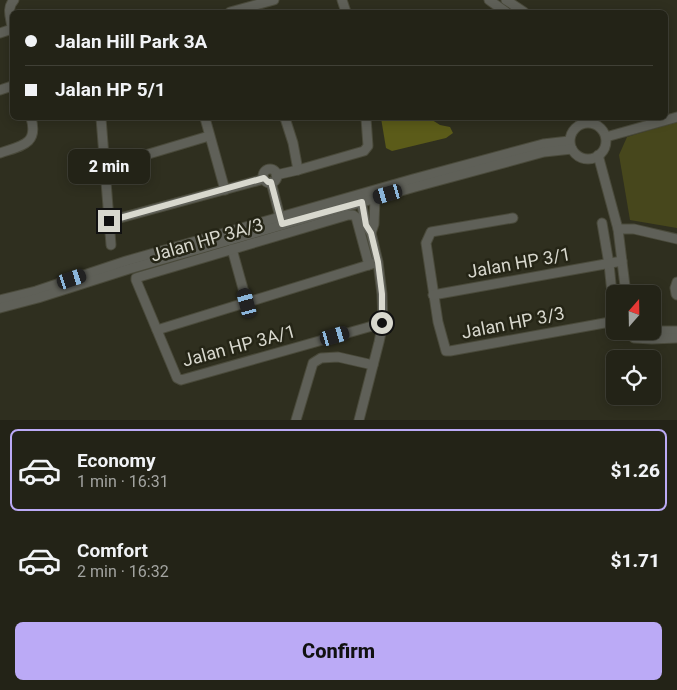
<!DOCTYPE html>
<meta charset="utf-8">
<style>
:root{--surface:#232317;--page:#2b2b20;--text:#f1f3f6;--muted:#a3a4a1;--line:#404036;--accent:#bbaaf6}
body{margin:0;font-family:Roboto,sans-serif;background:var(--page);color:var(--text);height:100vh;display:flex;flex-direction:column;font-size:19px;white-space:nowrap}
*{box-sizing:border-box;margin:0}
p{font-size:16px;color:var(--muted)}
.icon{flex:none;width:28px;height:28px;fill:none;stroke:currentColor;stroke-width:2;stroke-linecap:round;stroke-linejoin:round}
.map{position:relative;height:420px;overflow:hidden}
.details{display:flex;flex-direction:column;background:var(--surface);flex:1}
.details>*{flex:none}
.hud{position:absolute;left:10px;top:10px;width:658px;height:110px;border-radius:8px;box-shadow:0 2px 12px #0003,0 0 0 1px var(--line);display:grid;align-content:center;height:110px;padding:0 15px;background:var(--surface)}
.needle{width:32px;rotate:20deg}
.buttons{position:absolute;left:606px;top:285px;display:grid;gap:10px}
.buttons a{display:grid;place-items:center;width:55px;height:55px;border-radius:8px;background:var(--surface);box-shadow:0 2px 12px #0003,0 0 0 1px var(--line);font-size:25px}
.end{position:absolute;width:22px;height:22px;margin:-11px;border:6px solid #d8d8ce;background:#111;box-shadow:0 0 0 2px #111}
.from{border-radius:50%}
.bubble{position:absolute;height:35px;border-radius:8px;background:var(--surface);box-shadow:0 2px 12px #0003,0 0 0 1px var(--line);font-size:16px;font-weight:800;line-height:35px;text-align:center}
.car{position:absolute;width:15px;height:30px;margin:-15px -8px;border-radius:6px;box-shadow:0 0 4px 1px #0007;background:linear-gradient(#222 24%,#8ab4d8 0 40%,#222 0 76%,#8ab4d8 0 86%,#222 0)}
.hud b{display:flex;align-items:center;gap:18px;height:48px;font-size:19px}
.hud b+b{border-top:1px solid var(--line)}
.hud i{width:12px;height:12px;background:var(--text)}
ul{padding:9px 0 0;list-style:none}
li{display:flex;align-items:center;gap:15px;height:82px;margin:0 10px 8px;padding:0 5px;border:2px solid transparent;border-radius:8px}
li div{flex:1}
li b{display:block;font-size:19px}
li em{font-style:normal;font-weight:800}
li.active{border-color:var(--accent)}
li>.icon{width:45px;height:45px;stroke-width:1.5}
.primary-button{display:flex;gap:10px;margin-top:auto;padding:10px 15px}
.primary-button a{flex:1;height:58px;border-radius:8px;background:var(--accent);color:#111;font-size:20px;font-weight:800;line-height:58px;text-align:center}
.map>svg:first-child{display:block}
.green{fill:#47471c}
.water{fill:#5b5b19}
.lines{fill:none;stroke-linecap:round;stroke-linejoin:round}
.minor-casing{stroke:#4a4a3b;stroke-width:11}
.minor{stroke:#5f6058;stroke-width:9}
.route{stroke:#d8d8ce;stroke-width:6}
.labels{text-anchor:middle;stroke-width:5;stroke-linejoin:round;paint-order:stroke}
.street-label{font-size:18px;fill:#d8d8ce;stroke:#252516}
</style>
<div class="map">
<svg width="677" height="420" viewBox="0 0 677 420">
<rect width="100%" height="100%" fill="#2f2f1f"/>
<!-- green -->
<path class="green" d="M677,122V228L630,220L619,155L627,137Z"/>
<!-- water -->
<path class="water" d="M381,118H429L440,125L450,127L453,133L446,138L392,151L386,148Z"/>
<g class="lines">
<!-- minor casing -->
<g class="minor-casing">
<g id="minor">
<path d="M342,0L346,12"/>
<path d="M489,0L506,12"/>
<path d="M506,0L524,12"/>
<path d="M230,12L274,0"/>
<path d="M12,28C11,18 6,8 14,0"/>
<path d="M0,33L12,29"/>
<path d="M0,90L12,86"/>
<path d="M101,118L111,245"/>
<path d="M205,118L225,190"/>
<path d="M285,118L293,143L298,170"/>
<circle cx="588" cy="141" r="18"/>
<path d="M606,137L677,117"/>
<path d="M0,153C20,146 39,145 31,118"/>
<path d="M598,155L618,229L626,294"/>
<path d="M105,167L209,136"/>
<circle cx="270" cy="176" r="7"/>
<path d="M276,175L298,170L364,151L368,146L366,118"/>
<path d="M271,182L281,221"/>
<path d="M513,218L431,232L426,243L438,322L446,351H450L610,322L613,318L614,313L609,264L602,223"/>
<path d="M109,221L264,179"/>
<path d="M618,229H634L677,239"/>
<path d="M371,233L374,224L375,198L374,194"/>
<path d="M232,249L247,303"/>
<path d="M369,265L356,217L353,215H348L139,277L136,278V280L177,378L181,380L383,323"/>
<path d="M677,282L675,288L676,294L677,295"/>
<path d="M433,295L622,261"/>
<path d="M0,300L36,291L126,261L413,179L543,144L569,141"/>
<path d="M0,308L38,298L129,269L415,187L544,152L572,149"/>
<path d="M157,330L375,263"/>
<path d="M652,331H677"/>
<path d="M634,338L652,339L677,338"/>
<path d="M296,420L313,363L321,358L338,357L373,365"/>
<path d="M359,420L379,342L383,323L382,294L378,262L371,233L366,225L360,196"/>
</g>
</g>
<!-- minor -->
<use href="#minor" class="minor"/>
</g>
<g class="lines">
<!-- route -->
<path class="route" d="M109,221L264,178L268,182H271L282,224L362,202L366,225L371,233L378,262L382,294V323"/>
</g>
<g class="labels">
<!-- street labels -->
<g class="street-label">
<text transform="translate(207 240) rotate(-16)" y="6">Jalan HP 3A/3</text>
<text transform="translate(519 263) rotate(-10)" y="6">Jalan HP 3/1</text>
<text transform="translate(513 323) rotate(-11)" y="6">Jalan HP 3/3</text>
<text transform="translate(239 346) rotate(-15)" y="6">Jalan HP 3A/1</text>
</g>
</g>
</svg>
<div class="buttons">
<a><svg class="needle" viewBox="-14 -14 28 28"><path d="M0-13l5 13h-10z" fill="#e53935"/><path d="M0 13l5-13h-10z" fill="#a3a4a1"/></svg></a>
<a><svg class="icon" aria-label="locate" viewBox="0 0 24 24"><circle cx="12" cy="12" r="6"/><path d="M12 2v4M12 18v4M2 12h4M18 12h4"/></svg></a>
</div>
<i class="end from" style="left:382px;top:323px"></i>
<i class="end" style="left:109px;top:221px"></i>
<div class="bubble" style="left:68px;top:149px;width:82px">2 min</div>
<i class="car" style="left:388px;top:194px;rotate:254deg"></i>
<i class="car" style="left:72px;top:279px;rotate:72deg"></i>
<i class="car" style="left:247px;top:303px;rotate:345deg"></i>
<i class="car" style="left:335px;top:336px;rotate:74deg"></i>
<div class="hud">
<b><i class="from"></i>Jalan Hill Park 3A</b>
<b><i></i>Jalan HP 5/1</b>
</div>
</div>
<section class="details">
<ul>
<li class="active"><svg class="icon" aria-label="car" viewBox="0 0 24 24"><path d="M5 17H2v-5l4-1 3-4h7l3 4 3 1v5h-3M9 17h6M6 11h13"/><circle cx="7" cy="17" r="2"/><circle cx="17" cy="17" r="2"/></svg><div><b>Economy</b><p>1 min · 16:31</p></div><em>$1.26</em></li>
<li><svg class="icon" aria-label="car" viewBox="0 0 24 24"><path d="M5 17H2v-5l4-1 3-4h7l3 4 3 1v5h-3M9 17h6M6 11h13"/><circle cx="7" cy="17" r="2"/><circle cx="17" cy="17" r="2"/></svg><div><b>Comfort</b><p>2 min · 16:32</p></div><em>$1.71</em></li>
</ul>
<div class="primary-button"><a>Confirm</a></div>
</section>
